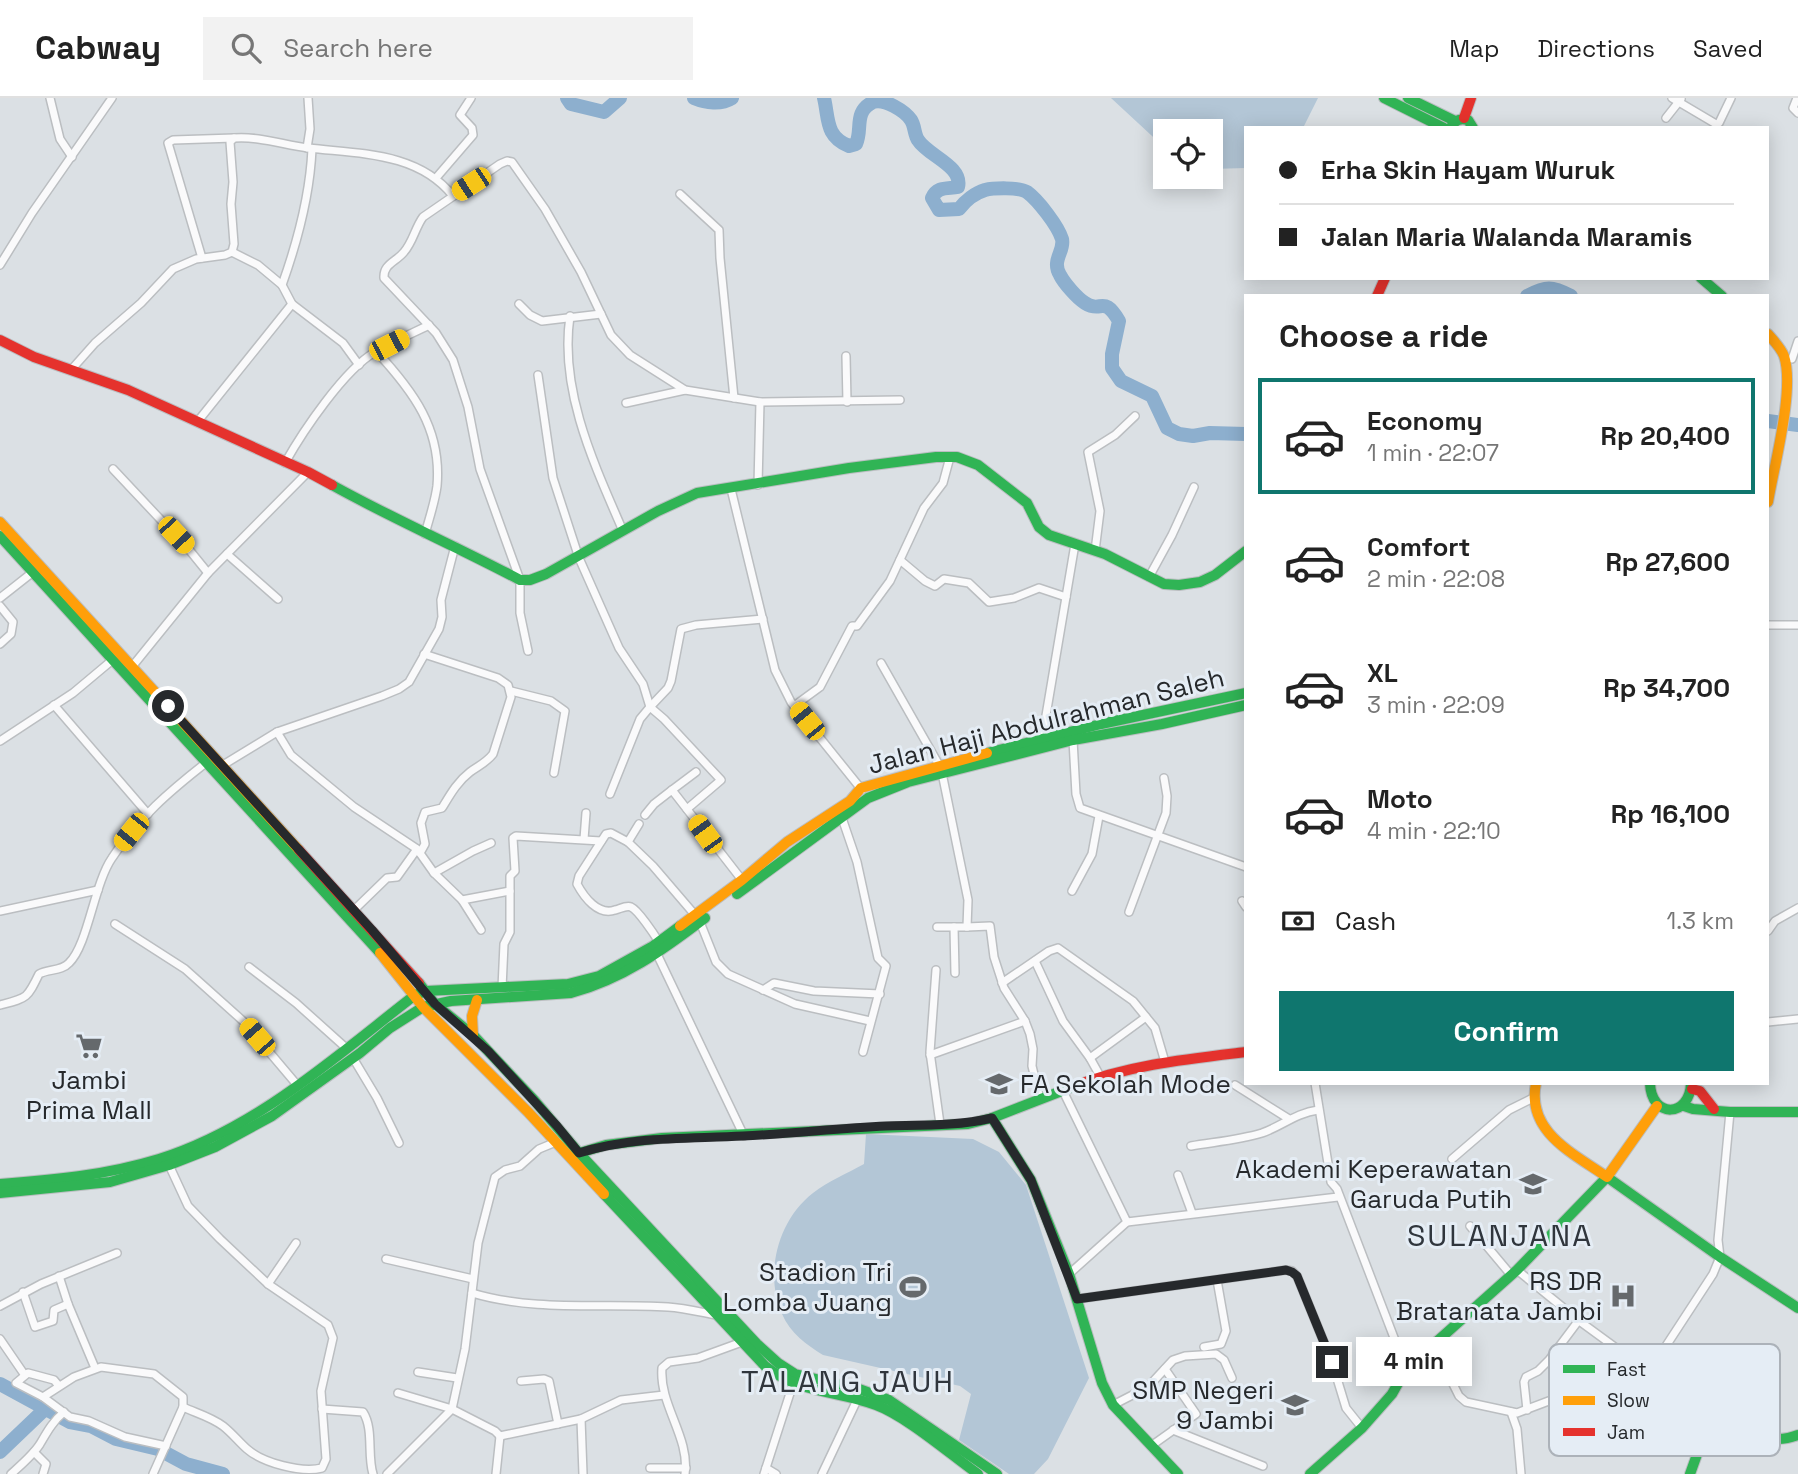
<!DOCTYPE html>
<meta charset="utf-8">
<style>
:root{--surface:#fff;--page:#f2f2f2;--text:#222;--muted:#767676;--line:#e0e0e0;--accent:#0f766e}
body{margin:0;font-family:"Space Grotesk",sans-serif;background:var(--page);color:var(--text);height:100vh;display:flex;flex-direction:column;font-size:26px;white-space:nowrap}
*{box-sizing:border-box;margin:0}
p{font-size:23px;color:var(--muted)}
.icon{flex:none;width:38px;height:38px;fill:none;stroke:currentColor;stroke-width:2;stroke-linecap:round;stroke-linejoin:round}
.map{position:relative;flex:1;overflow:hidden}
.details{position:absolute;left:1244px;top:196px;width:525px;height:791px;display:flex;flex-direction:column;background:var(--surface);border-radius:0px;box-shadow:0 4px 18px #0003}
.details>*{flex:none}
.top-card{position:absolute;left:1244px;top:28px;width:525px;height:154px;border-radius:0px;box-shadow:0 4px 18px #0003;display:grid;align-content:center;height:154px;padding:0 35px;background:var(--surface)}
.controls{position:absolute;left:1153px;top:21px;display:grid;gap:14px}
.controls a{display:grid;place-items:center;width:70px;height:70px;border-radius:0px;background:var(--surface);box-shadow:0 4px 18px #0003;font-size:35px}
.end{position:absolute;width:32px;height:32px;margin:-16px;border:9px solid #26292c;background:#fff;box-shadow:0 0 0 4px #fff}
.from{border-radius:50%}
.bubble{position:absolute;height:49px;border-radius:0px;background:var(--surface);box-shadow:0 4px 18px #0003;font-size:23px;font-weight:600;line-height:49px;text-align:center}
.car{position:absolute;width:21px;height:42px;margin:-21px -10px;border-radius:9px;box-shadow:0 0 5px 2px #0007;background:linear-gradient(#f5c518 24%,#345 0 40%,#f5c518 0 76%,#345 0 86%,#f5c518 0)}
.top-card b{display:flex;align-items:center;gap:24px;height:66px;font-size:26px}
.top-card b+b{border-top:2px solid var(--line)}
.top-card i{width:18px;height:18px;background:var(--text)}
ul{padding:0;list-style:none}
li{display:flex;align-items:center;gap:21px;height:116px;margin:0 14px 10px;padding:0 21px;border:4px solid transparent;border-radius:0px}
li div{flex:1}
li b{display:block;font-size:26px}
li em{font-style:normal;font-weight:600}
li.on{border-color:var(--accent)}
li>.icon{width:63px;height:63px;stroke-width:1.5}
h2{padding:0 35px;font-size:32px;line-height:84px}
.pay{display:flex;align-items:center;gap:18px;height:77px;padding:0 35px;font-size:26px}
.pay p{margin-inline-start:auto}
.button{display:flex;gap:14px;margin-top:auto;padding:14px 35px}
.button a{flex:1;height:80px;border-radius:0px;background:var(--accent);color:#fff;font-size:28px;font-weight:600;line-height:80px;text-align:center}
header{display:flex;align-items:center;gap:42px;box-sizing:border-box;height:98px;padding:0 35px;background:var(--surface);border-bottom:2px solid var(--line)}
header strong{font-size:33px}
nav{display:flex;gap:38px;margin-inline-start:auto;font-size:24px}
.search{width:490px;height:63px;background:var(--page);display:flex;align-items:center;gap:18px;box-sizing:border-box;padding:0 24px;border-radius:0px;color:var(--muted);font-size:26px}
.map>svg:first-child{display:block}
.green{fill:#b3c6d6}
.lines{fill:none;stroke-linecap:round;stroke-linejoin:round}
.river{stroke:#8dafce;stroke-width:14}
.street-casing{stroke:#bbbec1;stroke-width:10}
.fast-casing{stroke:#bbbec1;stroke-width:12}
.slow-casing{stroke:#bbbec1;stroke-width:12}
.jam-casing{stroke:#bbbec1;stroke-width:12}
.street{stroke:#fafafb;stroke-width:7}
.fast{stroke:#30b455;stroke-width:10}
.slow{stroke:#ff9f0a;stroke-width:10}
.jam{stroke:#e5322d;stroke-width:10}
.route{stroke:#26292c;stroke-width:9}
.labels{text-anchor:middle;stroke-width:6;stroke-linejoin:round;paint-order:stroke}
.street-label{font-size:26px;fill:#26292c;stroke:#e5edf5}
.poi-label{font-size:26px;fill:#26292c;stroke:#e5edf5;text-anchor:end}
.quarter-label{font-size:30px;letter-spacing:2px;fill:#30363d;stroke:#e5edf5}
.key{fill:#e5edf5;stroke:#acb2b9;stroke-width:2}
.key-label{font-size:19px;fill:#26292c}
</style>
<header>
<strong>Cabway</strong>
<div class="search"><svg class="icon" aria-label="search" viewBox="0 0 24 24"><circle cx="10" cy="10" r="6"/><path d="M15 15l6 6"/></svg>Search here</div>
<nav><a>Map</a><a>Directions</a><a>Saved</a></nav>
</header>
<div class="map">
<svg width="1798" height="1376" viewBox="0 0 1798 1376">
<rect width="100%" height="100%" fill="#dbe0e4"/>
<!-- green -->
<g class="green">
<path d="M1111,0H1318L1303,30H1246V70L1211,71V33H1166L1165,50Z"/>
<path d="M866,1036L973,1041L999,1054L1026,1087L1089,1280L1048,1361L1034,1376H1009L959,1342L971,1296L960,1288L823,1257C807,1247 790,1235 782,1216C764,1175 778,1122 813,1095C828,1083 848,1075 864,1066Z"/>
</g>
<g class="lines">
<!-- river -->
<g class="river">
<path d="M567,0L571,6L604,14L620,0"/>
<path d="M694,0C706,5 721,7 732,0"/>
<path d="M824,0C829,21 825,38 849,48L856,46C863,31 853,14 873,4C884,0 905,13 911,22C915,28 914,36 918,42C928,58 963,68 958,89C948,91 937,88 932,100L939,112L959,111C965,103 975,95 985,92C993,90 1020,89 1027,94C1038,102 1058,128 1062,141C1065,153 1051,162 1060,177C1064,185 1077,200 1085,205C1102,216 1103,196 1119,223L1112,256V270L1121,283L1152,298L1167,330L1179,336L1193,338L1210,335L1246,336"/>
<path d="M1527,198C1546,188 1552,188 1571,198"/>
<path d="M1768,323L1798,327"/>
<path d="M0,1286L70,1324L91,1328L116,1341L158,1351L186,1366L223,1376"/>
<path d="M0,1354L45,1311"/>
</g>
<!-- street casing -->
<g class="street-casing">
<g id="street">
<path d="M50,0L60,41L72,59"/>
<path d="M1672,0L1716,26L1719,25L1731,0"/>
<path d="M1797,0L1793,10L1798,15"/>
<path d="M1666,20L1681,1"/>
<path d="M307,50L310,31L308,0"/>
<path d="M312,51C310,96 297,145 282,187L292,206L343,245L359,267"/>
<path d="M436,80L473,37L472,30L460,17L471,0"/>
<path d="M680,96L719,132L720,160L734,300"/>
<path d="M232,154L258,167L282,187"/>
<path d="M202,160L168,45L173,42L234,40"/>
<path d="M0,167L32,115L112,0"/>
<path d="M519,206L530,217L542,223L601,216"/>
<path d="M570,218C559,292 594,366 623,433"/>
<path d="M376,253C413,293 442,331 437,388C435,404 429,421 425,436"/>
<path d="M846,258L847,304"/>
<path d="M1792,261L1798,243"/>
<path d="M71,272L95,245L141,205L173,171L196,161L225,157L232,154L234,146L231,106L233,84L230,44L234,40C259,38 284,47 309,50C360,56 418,54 453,98"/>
<path d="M538,277L553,380L579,460L619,550L643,586L650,609L640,621L610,696"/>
<path d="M626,305L685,292"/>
<path d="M198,323L292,206"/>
<path d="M285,365C303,333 344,272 375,254C392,244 411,236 429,227"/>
<path d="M113,371L191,454L208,475"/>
<path d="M758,387L760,304"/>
<path d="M731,391L775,572L791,604L862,692"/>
<path d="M1095,453L1100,413L1088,354L1115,337L1135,318"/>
<path d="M227,456L278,501"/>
<path d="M900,462L925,483L935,488L944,481L969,485L989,504L1014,500L1039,490L1066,499"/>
<path d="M1149,479L1172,437L1194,389"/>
<path d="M0,500L33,474"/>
<path d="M0,508L13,524L11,536L0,546"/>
<path d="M1768,527H1798"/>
<path d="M528,553L520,515V482L480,371L468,309L453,262L436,235L384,180C383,166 396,164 404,154C413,144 415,130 423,119L500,66L507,63L512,64L545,111L581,174L611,237L630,257L685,292L760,304L900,302"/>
<path d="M881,565L939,667"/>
<path d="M131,570L208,475L308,374"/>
<path d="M511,593L551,603L565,613L554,675"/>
<path d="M54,607L148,716"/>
<path d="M794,608L820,589L852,528H857L890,483L924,410L943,385L950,359"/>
<path d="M277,634L291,657L354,709L417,751L434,775L473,753L491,745"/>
<path d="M1042,641L1075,446"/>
<path d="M1073,642L1076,696L1080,710L1246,769"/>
<path d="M0,643L73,595L116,559"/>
<path d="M223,667L277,634L382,598L399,591L409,584L439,531L442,519L441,502L455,448"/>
<path d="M672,692L696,674"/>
<path d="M687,711L721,682L664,621L650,609L668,590L671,583L681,531L696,527L763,521"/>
<path d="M645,717L654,706L672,692L742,782"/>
<path d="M842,720L857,764L878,860L886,868L863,954"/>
<path d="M639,726L628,744L653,768L695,817"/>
<path d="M584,741L586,715"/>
<path d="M628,744L611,735L606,736L579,778L577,786C584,799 598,818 615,812C620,811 626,807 631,809C638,812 654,836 659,844"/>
<path d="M420,755L425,746L421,725L425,714L442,710C450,697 457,684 470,674C478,668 486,665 493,656L511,599L508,587L498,580L424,556"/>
<path d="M434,775L462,802L510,793"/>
<path d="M1072,793L1092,756L1099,718"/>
<path d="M462,802L481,832"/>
<path d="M1242,803L1246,809"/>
<path d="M354,812L387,780L397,779L417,751"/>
<path d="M0,813L98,792"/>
<path d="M1129,814L1166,715L1167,698L1164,680"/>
<path d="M700,824L716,864L728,876L795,906L870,923"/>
<path d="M115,826L185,871L243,923L298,988"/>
<path d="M937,829H967L968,802L942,675"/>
<path d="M954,829L955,875"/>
<path d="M967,829L990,828L994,859L1004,890L1025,923L1030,936L1033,951L1032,968L1040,1001"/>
<path d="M1768,833L1775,823L1798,810"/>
<path d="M657,856L744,1038"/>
<path d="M1035,863L1063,923L1090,960L1100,978"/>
<path d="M249,869L296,905L345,949"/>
<path d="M936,872L930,954L940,1026"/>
<path d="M1002,885L1049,853L1058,850L1133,903L1155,930L1165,964"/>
<path d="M502,890L504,846L510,834V778L515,773L513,740L516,738L601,743"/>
<path d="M763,892L774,885L814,893L880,896"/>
<path d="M0,907C27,900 27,901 39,876C48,871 62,873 69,865C88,847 94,786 112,760C137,721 171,692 207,664"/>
<path d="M1768,924L1798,921"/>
<path d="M930,957L1025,923"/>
<path d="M353,960L377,1000L399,1045"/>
<path d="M1090,960L1146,919"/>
<path d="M1315,985L1331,1084L1337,1091L1406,1271"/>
<path d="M1235,987L1289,1021"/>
<path d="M1062,991L1127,1124"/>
<path d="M1191,1048C1214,1044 1239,1042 1262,1035C1282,1028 1296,1015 1318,1012"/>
<path d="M1452,1061L1509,1012L1533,1000"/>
<path d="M169,1067L188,1108L220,1141L268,1186L328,1227L333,1240L321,1293L326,1361L322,1370C301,1375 263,1365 247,1351C239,1344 232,1335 223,1328C211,1319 196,1315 183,1309"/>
<path d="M1178,1077L1192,1115"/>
<path d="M1470,1128L1511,1177"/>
<path d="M386,1161L473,1181"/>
<path d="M1517,1172L1582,1225L1649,1274L1713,1312"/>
<path d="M1069,1176L1127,1124L1338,1099"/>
<path d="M59,1178L68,1206L95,1270"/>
<path d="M268,1186L296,1145"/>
<path d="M23,1194L35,1229L53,1223L54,1212L68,1206"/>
<path d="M472,1195C535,1214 602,1205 668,1209C684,1210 700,1214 716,1217"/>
<path d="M1077,1201L1286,1172L1292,1173L1297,1178L1332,1264L1346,1310L1362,1330"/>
<path d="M0,1208L41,1186L117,1155"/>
<path d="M0,1241L24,1276"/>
<path d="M1438,1244L1452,1284L1459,1298L1466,1304L1517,1315L1554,1301"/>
<path d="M1204,1249L1221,1246L1226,1233L1217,1182"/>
<path d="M418,1274L457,1280"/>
<path d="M1649,1274L1713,1176L1720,1159L1718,1142L1730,1014"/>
<path d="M521,1283L544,1281L549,1283L558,1326"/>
<path d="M59,1288L54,1282L28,1275L16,1285L43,1299L74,1279L101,1269L154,1276L183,1299V1309L153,1376"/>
<path d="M398,1295L452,1311L495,1333L500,1338"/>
<path d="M43,1299L70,1319L89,1323L125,1339L166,1348"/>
<path d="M1113,1307L1148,1289L1173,1262L1185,1258L1216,1256L1224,1262L1232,1280"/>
<path d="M322,1311L363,1314C374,1331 367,1357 373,1376"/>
<path d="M1527,1312L1524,1284L1526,1279L1538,1273L1549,1262L1579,1222"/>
<path d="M1511,1314L1517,1331L1521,1376"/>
<path d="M1719,1316L1749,1265"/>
<path d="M581,1321L583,1376"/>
<path d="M1173,1332L1263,1368"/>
<path d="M500,1338L581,1321L621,1302L664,1297"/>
<path d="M1151,1348L1196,1316L1165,1271"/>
<path d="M34,1354L46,1366L43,1376"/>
<path d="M650,1370H686"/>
<path d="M766,1370L776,1376"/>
<path d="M11,1376C21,1367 33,1357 40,1346C47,1334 53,1323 64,1314"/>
<path d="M387,1376L452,1311L465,1251L478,1145L495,1079L505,1072L520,1068L539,1051L556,1044"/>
<path d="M496,1376L500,1338"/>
<path d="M685,1376C690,1339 659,1307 662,1270L669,1264L698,1260L742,1244"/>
<path d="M764,1376L793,1286"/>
<path d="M822,1376L858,1300"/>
</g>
</g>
<!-- fast casing -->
<g class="fast-casing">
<g id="fast">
<path d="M1384,0L1444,30"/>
<path d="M1408,0L1455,23"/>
<path d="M1451,29C1455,22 1460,20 1468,22L1473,30"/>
<path d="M1701,180L1722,198"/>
<path d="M332,387C393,421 458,449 520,482H530L546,476L658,413L697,395L849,370L936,359H957L978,367L1027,405L1039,429L1049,437L1105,456L1164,486L1179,487L1200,484L1215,477L1246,453"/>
<path d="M0,438L380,855"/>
<path d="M987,655L1101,626L1246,595"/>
<path d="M737,796L868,700L908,684L1073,642L1162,626L1246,607"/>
<path d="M419,885L435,906L473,937L534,1002L579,1055L757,1246L778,1265L795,1276L859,1291L889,1302L997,1376"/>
<path d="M1650,985C1651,1021 1690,1020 1691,985"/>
<path d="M1684,1008L1693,1011L1730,1014H1798"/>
<path d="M992,1020L1031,1082L1069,1176L1102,1285L1113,1307L1178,1376"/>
<path d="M579,1055L606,1047L662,1040L968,1026L992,1020L1072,989"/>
<path d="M0,1086C54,1082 107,1077 159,1061C257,1030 335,959 415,897L426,893L568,886L599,878L653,848L680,828"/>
<path d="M0,1095L110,1084L169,1067L215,1049L272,1018L360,955L390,930L423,909L451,903L571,895C623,881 663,852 705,820"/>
<path d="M604,1096L765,1268C800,1296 836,1292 876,1307C906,1318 950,1356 978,1376"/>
<path d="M1310,1376L1362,1330L1392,1296L1406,1271L1517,1172L1607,1079L1720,1159L1798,1210"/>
<path d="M1690,1376L1713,1312C1740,1329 1766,1350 1798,1337"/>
</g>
</g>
<!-- slow casing -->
<g class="slow-casing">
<g id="slow">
<path d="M1768,236C1774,243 1781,250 1784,258C1795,291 1774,368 1768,404"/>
<path d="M0,424L299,752"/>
<path d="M680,828L742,782L787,744L850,703L861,690L987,655"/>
<path d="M380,855L423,909L528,1014L604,1096"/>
<path d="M473,937L472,918L477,902"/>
<path d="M1536,985C1526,1034 1573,1055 1607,1079L1657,1008"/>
</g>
</g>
<!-- jam casing -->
<g class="jam-casing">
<g id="jam">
<path d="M1464,20L1471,0"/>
<path d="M1377,198L1385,180"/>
<path d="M0,242L34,259L128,292L308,374L332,387"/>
<path d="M299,752L419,885"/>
<path d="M1072,989C1128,967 1187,961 1246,954"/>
<path d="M1692,991L1700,993L1714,1011"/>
</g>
</g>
<!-- street -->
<use href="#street" class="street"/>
<!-- fast -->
<use href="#fast" class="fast"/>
<!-- slow -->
<use href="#slow" class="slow"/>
<!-- jam -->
<use href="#jam" class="jam"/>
</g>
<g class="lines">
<!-- route -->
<path class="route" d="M168,608L372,832L435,906L488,953L557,1028L579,1055C633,1038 687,1041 743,1038C791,1036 838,1030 886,1028C922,1027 958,1028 992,1020L1031,1082L1077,1201L1286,1172L1292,1174L1297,1178L1332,1264"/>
</g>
<!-- icons -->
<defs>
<g id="supermarket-bare" transform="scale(2.1)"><path d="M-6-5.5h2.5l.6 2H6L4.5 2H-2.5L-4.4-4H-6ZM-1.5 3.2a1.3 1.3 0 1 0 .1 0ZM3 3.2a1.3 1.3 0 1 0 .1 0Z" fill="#65696c" stroke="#e5edf5" stroke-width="2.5" paint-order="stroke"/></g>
<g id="university-bare" transform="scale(2.1)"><path d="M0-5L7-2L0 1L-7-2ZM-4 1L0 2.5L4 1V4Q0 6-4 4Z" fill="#65696c" stroke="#e5edf5" stroke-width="2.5" paint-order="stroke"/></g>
<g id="stadium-bare" transform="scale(2.1)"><path d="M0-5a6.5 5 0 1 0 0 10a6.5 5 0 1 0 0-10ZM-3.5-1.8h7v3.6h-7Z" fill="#65696c" stroke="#e5edf5" stroke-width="2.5" paint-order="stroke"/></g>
<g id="hospital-bare" transform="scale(2.1)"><path d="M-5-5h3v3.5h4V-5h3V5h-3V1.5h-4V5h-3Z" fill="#65696c" stroke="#e5edf5" stroke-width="2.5" paint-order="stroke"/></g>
<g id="school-bare" transform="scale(2.1)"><path d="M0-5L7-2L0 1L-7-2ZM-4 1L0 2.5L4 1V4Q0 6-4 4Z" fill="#65696c" stroke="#e5edf5" stroke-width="2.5" paint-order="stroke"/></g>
</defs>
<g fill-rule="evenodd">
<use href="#supermarket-bare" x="89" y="948"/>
<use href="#university-bare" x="999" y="986"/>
<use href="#university-bare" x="1533" y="1086"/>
<use href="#stadium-bare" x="913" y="1189"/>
<use href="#hospital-bare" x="1623" y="1198"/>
<use href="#school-bare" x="1295" y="1307"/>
</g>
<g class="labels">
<!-- street labels -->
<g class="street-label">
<text transform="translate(1046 623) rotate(-14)" y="9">Jalan Haji Abdulrahman Saleh</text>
</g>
<!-- poi labels -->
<g class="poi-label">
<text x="89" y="991" text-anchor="middle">Jambi<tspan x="89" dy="30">Prima Mall</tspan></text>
<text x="1020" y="995" text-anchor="start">FA Sekolah Mode</text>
<text x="1512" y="1080">Akademi Keperawatan<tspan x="1512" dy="30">Garuda Putih</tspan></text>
<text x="892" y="1183">Stadion Tri<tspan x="892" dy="30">Lomba Juang</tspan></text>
<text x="1602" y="1192">RS DR<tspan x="1602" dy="30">Bratanata Jambi</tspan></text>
<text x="1274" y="1301">SMP Negeri<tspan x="1274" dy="30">9 Jambi</tspan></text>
</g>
<!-- quarter labels -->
<g class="quarter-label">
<text x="1500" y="1148">SULANJANA</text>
<text x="848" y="1294">TALANG JAUH</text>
</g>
</g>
<!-- legend -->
<rect x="1549" y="1246" width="231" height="112" rx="10" class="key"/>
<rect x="1563" y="1267" width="32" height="8" fill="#30b455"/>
<rect x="1563" y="1298" width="32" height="9" fill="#ff9f0a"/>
<rect x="1563" y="1330" width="32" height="8" fill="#e5322d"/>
<g class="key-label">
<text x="1607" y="1278">Fast</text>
<text x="1607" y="1309">Slow</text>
<text x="1607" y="1341">Jam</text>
</g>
</svg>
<div class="controls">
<a><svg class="icon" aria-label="locate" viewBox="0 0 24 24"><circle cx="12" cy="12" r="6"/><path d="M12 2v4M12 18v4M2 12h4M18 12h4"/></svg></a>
</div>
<i class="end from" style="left:168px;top:608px"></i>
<i class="end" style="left:1332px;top:1264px"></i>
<div class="bubble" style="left:1356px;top:1239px;width:116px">4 min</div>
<i class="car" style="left:471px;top:86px;rotate:237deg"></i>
<i class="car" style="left:389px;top:247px;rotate:63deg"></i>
<i class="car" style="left:176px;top:437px;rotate:137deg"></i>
<i class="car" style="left:807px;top:623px;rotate:321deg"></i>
<i class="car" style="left:131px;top:734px;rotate:219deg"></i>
<i class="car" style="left:705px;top:736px;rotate:324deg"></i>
<i class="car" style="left:257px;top:939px;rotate:319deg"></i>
<div class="top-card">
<b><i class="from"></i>Erha Skin Hayam Wuruk</b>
<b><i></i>Jalan Maria Walanda Maramis</b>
</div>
<section class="details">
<h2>Choose a ride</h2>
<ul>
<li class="on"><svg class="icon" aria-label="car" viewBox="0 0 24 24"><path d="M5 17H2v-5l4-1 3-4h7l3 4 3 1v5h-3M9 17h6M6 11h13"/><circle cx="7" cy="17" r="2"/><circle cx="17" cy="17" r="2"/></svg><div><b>Economy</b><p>1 min · 22:07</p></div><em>Rp 20,400</em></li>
<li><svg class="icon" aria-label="car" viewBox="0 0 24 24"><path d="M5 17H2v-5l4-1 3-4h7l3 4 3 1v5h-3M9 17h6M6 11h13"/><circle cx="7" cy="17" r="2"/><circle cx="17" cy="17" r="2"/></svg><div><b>Comfort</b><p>2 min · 22:08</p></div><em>Rp 27,600</em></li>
<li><svg class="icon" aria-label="car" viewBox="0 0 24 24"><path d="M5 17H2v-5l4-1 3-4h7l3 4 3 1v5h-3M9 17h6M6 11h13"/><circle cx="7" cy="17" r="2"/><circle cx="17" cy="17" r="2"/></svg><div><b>XL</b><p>3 min · 22:09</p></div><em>Rp 34,700</em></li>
<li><svg class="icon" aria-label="car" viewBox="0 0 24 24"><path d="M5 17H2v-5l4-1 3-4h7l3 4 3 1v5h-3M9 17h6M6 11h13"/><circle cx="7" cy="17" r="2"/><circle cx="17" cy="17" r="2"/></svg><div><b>Moto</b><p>4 min · 22:10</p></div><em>Rp 16,100</em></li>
</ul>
<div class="pay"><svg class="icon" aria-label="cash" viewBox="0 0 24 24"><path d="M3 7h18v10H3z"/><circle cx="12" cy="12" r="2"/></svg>Cash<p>1.3 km</p></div>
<div class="button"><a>Confirm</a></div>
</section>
</div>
